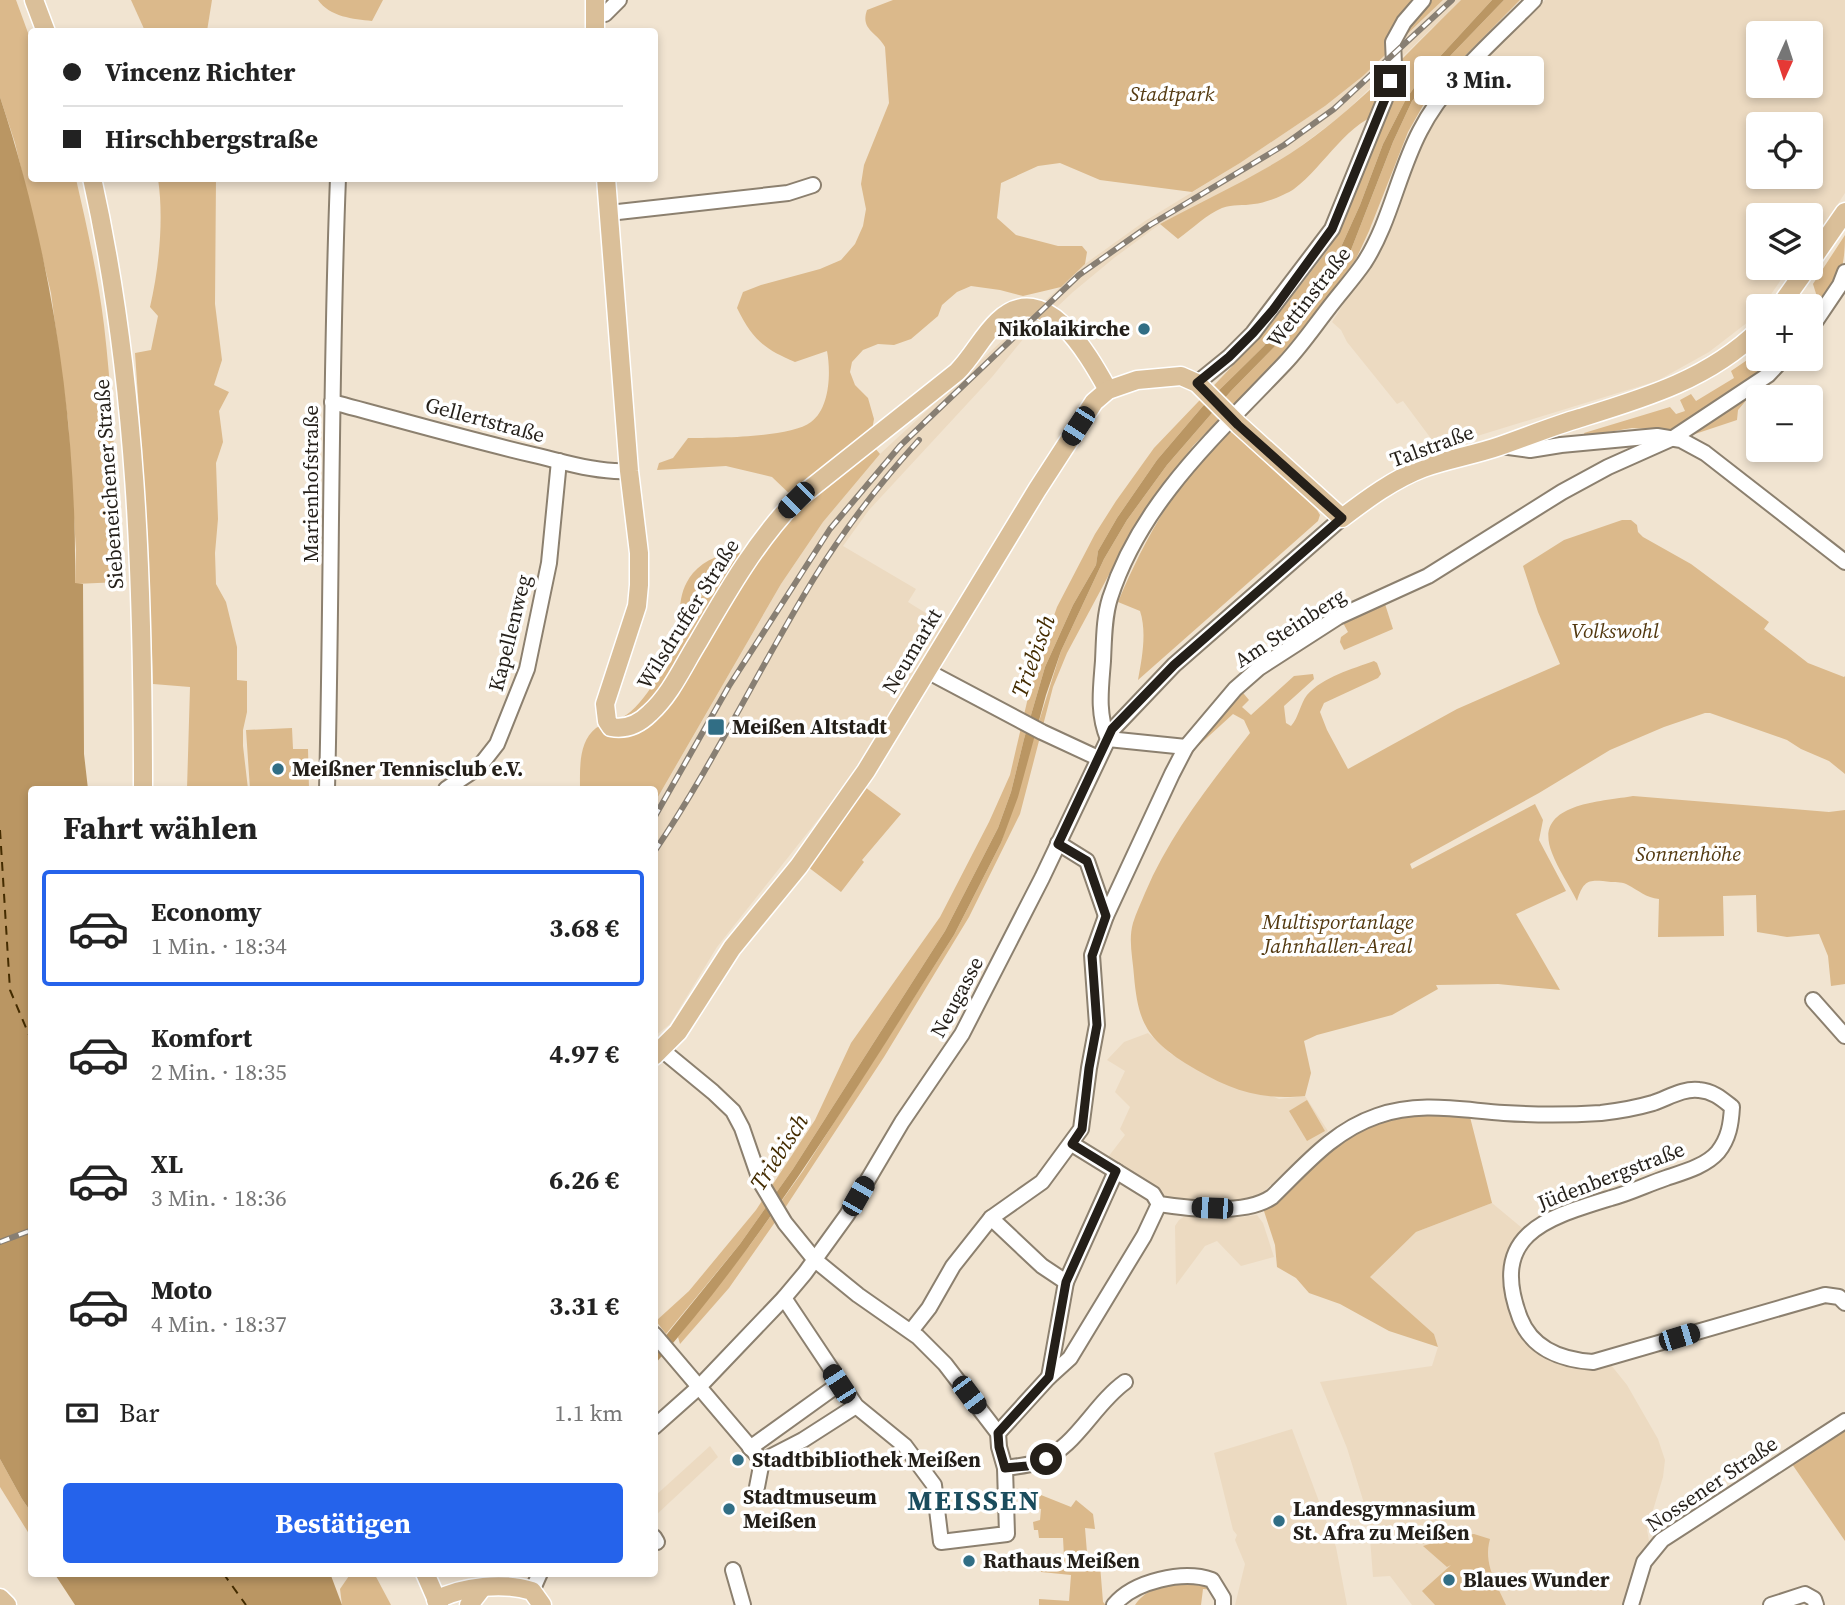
<!DOCTYPE html>
<html lang="de">
<meta charset="utf-8">
<style>
:root{--surface:#fff;--page:#f6f6f6;--text:#222;--muted:#767676;--line:#e0e0e0;--accent:#2563eb}
body{margin:0;font-family:"Source Serif 4",serif;background:var(--page);color:var(--text);height:100vh;display:flex;flex-direction:column;font-size:26px;white-space:nowrap}
*{box-sizing:border-box;margin:0}
p{font-size:23px;color:var(--muted)}
.icon{flex:none;width:38px;height:38px;fill:none;stroke:currentColor;stroke-width:2;stroke-linecap:round;stroke-linejoin:round}
.map{position:relative;flex:1;overflow:hidden}
.sheet{position:absolute;left:28px;top:786px;width:630px;height:791px;display:flex;flex-direction:column;background:var(--surface);border-radius:7px;box-shadow:0 4px 10px #0003}
.sheet>*{flex:none}
.banner{position:absolute;left:28px;top:28px;width:630px;height:154px;border-radius:7px;box-shadow:0 4px 10px #0003;display:grid;align-content:center;height:154px;padding:0 35px;background:var(--surface)}
.needle{width:46px;rotate:183deg}
.buttons{position:absolute;left:1746px;top:21px;display:grid;gap:14px}
.buttons a{display:grid;place-items:center;width:77px;height:77px;border-radius:7px;background:var(--surface);box-shadow:0 4px 10px #0003;font-size:35px}
.end{position:absolute;width:32px;height:32px;margin:-16px;border:9px solid #241f19;background:#fff;box-shadow:0 0 0 4px #fff}
.from{border-radius:50%}
.bubble{position:absolute;height:49px;border-radius:7px;background:var(--surface);box-shadow:0 4px 10px #0003;font-size:23px;font-weight:700;line-height:49px;text-align:center}
.car{position:absolute;width:21px;height:42px;margin:-21px -10px;border-radius:9px;box-shadow:0 0 5px 2px #0007;background:linear-gradient(#222 24%,#8ab4d8 0 40%,#222 0 76%,#8ab4d8 0 86%,#222 0)}
.banner b{display:flex;align-items:center;gap:24px;height:66px;font-size:26px}
.banner b+b{border-top:2px solid var(--line)}
.banner i{width:18px;height:18px;background:var(--text)}
ul{padding:0;list-style:none}
li{display:flex;align-items:center;gap:21px;height:116px;margin:0 14px 10px;padding:0 21px;border:4px solid transparent;border-radius:7px}
li div{flex:1}
li b{display:block;font-size:26px}
li em{font-style:normal;font-weight:700}
li.on{border-color:var(--accent)}
li>.icon{width:63px;height:63px;stroke-width:1.5}
h2{padding:0 35px;font-size:32px;line-height:84px}
.pay{display:flex;align-items:center;gap:18px;height:77px;padding:0 35px;font-size:26px}
.pay p{margin-inline-start:auto}
.primary-button{display:flex;gap:14px;margin-top:auto;padding:14px 35px}
.primary-button a{flex:1;height:80px;border-radius:7px;background:var(--accent);color:#fff;font-size:28px;font-weight:700;line-height:80px;text-align:center}
.map>svg:first-child{display:block}
.built{fill:#ecdac1;fill-rule:evenodd}
.green{fill:#dbb98b}
.water{fill:#ba9663}
.lines{fill:none;stroke-linecap:round;stroke-linejoin:round}
.ferry{stroke:#442c00;stroke-width:2;stroke-dasharray:9 7;stroke-linecap:butt}
.minor-casing{stroke:#8c806f;stroke-width:18}
.major-casing{stroke:#fff;stroke-width:21}
.minor{stroke:#fff;stroke-width:14}
.major{stroke:#dabf99;stroke-width:18}
.rail-casing{stroke:#887f73;stroke-width:6}
.rail{stroke:#fff;stroke-width:3.5;stroke-dasharray:10;stroke-linecap:butt}
.route{stroke:#241f19;stroke-width:9}
.poi-dot{fill:#316e85;stroke:#fff;stroke-width:2.5}
.labels{text-anchor:middle;stroke-width:7;stroke-linejoin:round;paint-order:stroke}
.park-label{font-size:21px;font-style:italic;fill:#533910;stroke:#fff}
.street-label{font-size:21px;fill:#241f19;stroke:#fff}
.poi-label{font-size:21px;font-weight:bold;fill:#241f19;stroke:#fff;text-anchor:start}
.water-label{font-size:23px;font-style:italic;fill:#442c00;stroke:#fff}
.district-label{font-size:28px;font-weight:bold;letter-spacing:2px;fill:#1a4c5d;stroke:#fff}
</style>
<div class="map">
<svg width="1845" height="1605" viewBox="0 0 1845 1605">
<rect width="100%" height="100%" fill="#f1e4d1"/>
<!-- built -->
<g class="built">
<path d="M1443,0H1461L1342,115L1293,152L1240,184L1160,224L1114,258L1073,292L1024,338L992,377L869,510L843,546L916,589L908,602L945,625L858,769L717,947L670,1024L655,1036V802L781,584L823,522L880,454L1085,264L1145,221L1240,163L1325,106L1363,76Z"/>
<path d="M1545,0H1845V193L1822,228L1816,229L1811,236V215H1759V268H1789L1763,306H1759V311L1748,322L1709,352L1657,381L1438,448L1403,401L1397,404L1347,342L1341,330L1332,322L1385,238L1423,142L1437,117L1455,90ZM1759,33H1811V86H1759ZM1759,124H1811V177H1759Z"/>
<path d="M1148,1033L1171,1054L1279,1099L1305,1096L1328,1131L1259,1196L1238,1201L1168,1198L1105,1161L1125,1135L1120,1129L1130,1107L1115,1092L1125,1071L1107,1060L1124,1042Z"/>
<path d="M1492,1203L1528,1233L1512,1269L1532,1339L1593,1362L1606,1366L1611,1365L1627,1385L1658,1439L1665,1460L1663,1477L1647,1530L1651,1551L1631,1605H1412L1390,1576L1373,1577L1370,1538L1364,1529L1371,1526L1347,1448L1320,1382L1432,1366L1438,1347L1434,1334L1369,1277L1416,1232Z"/>
<path d="M1257,1215L1263,1223L1274,1257L1241,1266L1217,1241L1205,1246L1176,1285L1175,1226L1179,1220L1185,1216L1232,1218Z"/>
<path d="M1292,1429L1336,1547L1347,1605H1235L1245,1564L1235,1540L1237,1535L1233,1530L1214,1453Z"/>
<path d="M710,1446L718,1457L655,1516V1496Z"/>
</g>
<!-- green -->
<g class="green">
<path d="M0,0H16L31,41L32,178L76,179C87,227 98,276 104,325C114,410 116,496 120,582L75,584L76,550L68,421L51,293L15,143L0,97Z"/>
<path d="M131,0H212L207,31H145Z"/>
<path d="M318,0H383L372,21C353,19 330,17 318,0Z"/>
<path d="M893,0H1443L1363,76L1325,106L1240,163L1192,192L1100,180L1060,163L1038,166L1001,183L997,218L1016,235L1058,246H1082L1087,252L1085,264L1061,287L1023,296L1000,290L971,286L957,292L942,305L938,316L911,339L894,345L878,344L863,350L852,362L850,372L855,385L868,398L874,419L870,442L880,454L823,522L781,584L655,802L654,789H580C580,770 578,742 596,728C603,724 614,722 621,718C634,712 646,695 654,683C661,672 671,657 675,645C683,619 674,596 693,573C708,556 732,550 752,554L796,500L772,477L726,466L657,470L659,463L673,458L688,438C715,438 790,438 811,422C830,408 831,372 827,351L795,362C764,349 752,339 737,308L743,292L761,285L820,269L841,260L855,244L863,226L866,209L861,184L864,165L889,103L885,47C877,32 860,30 867,10Z"/>
<path d="M1461,0H1492L1423,75L1406,99L1383,144L1360,205L1341,247L1264,346L1203,406L1157,460L1117,518L1098,551L1096,565L1073,605L1045,667L1024,739L1011,792L998,828L945,931L793,1169L740,1244L666,1334L656,1321L689,1291L756,1210L815,1120L851,1043L940,917L989,822L1010,775L1030,689L1046,639L1057,607L1095,534L1116,501L1154,448L1263,334L1329,248L1345,219L1388,111C1347,120 1326,165 1294,189C1285,195 1266,203 1254,204C1243,206 1233,204 1222,208C1207,214 1192,229 1178,239L1160,224C1204,200 1249,180 1291,153C1355,111 1407,53 1461,0Z"/>
<path d="M1504,0H1520L1451,70L1425,102L1408,132L1369,231L1356,259L1289,347L1193,446L1142,513L1067,653L1053,687L1020,814L969,917L884,1057L787,1205L729,1288L680,1344L678,1337L750,1245L803,1171L954,935L1001,843L1061,651L1104,559L1127,520L1167,465L1231,391L1283,338L1351,250L1393,142L1412,101L1451,55Z"/>
<path d="M158,179H216L215,304L222,360L214,385L229,392L219,411L223,442L216,463L218,519L215,553L216,584L226,602L237,647V680L247,681V712L243,730V746L248,789H187L190,687L153,684L148,542L135,353L151,350L158,316L150,307C159,269 164,218 158,179Z"/>
<path d="M1845,235C1845,276 1836,289 1811,321V310L1818,300L1813,284Z"/>
<path d="M1759,352V359H1781L1738,410L1737,420L1692,435L1665,430L1632,428L1585,436L1584,433L1670,407L1676,414L1685,411L1680,400L1691,394L1696,401L1734,378L1731,371Z"/>
<path d="M1231,431L1238,435L1317,510L1320,515L1318,521L1138,680C1142,658 1147,632 1140,611L1118,602C1144,540 1178,477 1231,431Z"/>
<path d="M1622,520H1631L1637,525L1638,532L1643,537L1691,564L1769,622L1764,629L1808,663L1844,677L1845,676V774L1829,761L1801,749L1787,740L1710,713H1705L1664,727L1610,750L1539,793L1410,864L1412,869L1535,804L1543,820L1539,840L1566,891L1516,914L1560,990L1498,984L1436,985L1438,989L1392,1015L1317,1035L1304,1041L1311,1073L1305,1096C1256,1101 1226,1088 1185,1063C1146,1038 1138,1021 1134,976C1133,959 1128,940 1133,923C1136,913 1141,903 1145,893C1170,834 1210,784 1250,733L1244,720L1233,714L1198,746L1199,737L1239,688L1249,700L1242,707L1251,715L1294,676L1313,674L1314,679L1284,706L1286,723L1291,726C1299,717 1300,704 1307,695C1323,677 1352,669 1374,661L1377,663L1381,674L1378,678L1324,703L1320,712L1327,730L1348,769L1457,709L1560,664L1538,612L1523,566L1564,540Z"/>
<path d="M1385,604L1393,629L1344,650L1340,642L1341,637L1348,632L1342,621Z"/>
<path d="M292,728L293,749H308L309,789H250L246,730Z"/>
<path d="M865,787L901,814L862,860L864,862L841,892L808,867Z"/>
<path d="M1633,796L1829,812L1845,810V984L1831,986L1828,956L1819,934L1787,937L1757,932L1756,895L1723,896L1724,936L1658,937L1659,899C1646,898 1638,890 1628,885C1623,882 1617,882 1611,882C1590,880 1584,878 1577,901C1569,885 1558,869 1552,853C1532,803 1600,802 1633,796Z"/>
<path d="M1307,1100L1325,1131L1307,1141L1289,1111Z"/>
<path d="M1400,1109L1470,1117L1492,1203L1416,1232L1370,1277L1434,1334L1438,1347L1389,1331L1340,1304L1309,1293L1296,1278L1277,1267L1275,1245L1262,1205L1325,1145Z"/>
<path d="M1845,1431V1541L1792,1464Z"/>
<path d="M0,1459L22,1499L31,1512V1537L0,1487Z"/>
<path d="M1036,1493L1071,1507L1076,1500L1093,1514L1095,1529L1085,1528L1088,1565H1100L1103,1602L1106,1605H1039V1599L1069,1601L1071,1575L1041,1572V1567L1052,1566L1053,1557H1064L1063,1538H1039L1038,1530H1034L1033,1522L1040,1520L1041,1509L1036,1508Z"/>
<path d="M1474,1534L1490,1539C1483,1563 1496,1583 1506,1605H1435L1422,1591L1451,1565L1447,1567L1423,1546L1455,1536Z"/>
<path d="M351,1573H374L391,1605H342L340,1589Z"/>
<path d="M1188,1580L1214,1590L1203,1589L1201,1605H1135C1146,1588 1169,1583 1188,1580Z"/>
</g>
<!-- water -->
<g class="water">
<path d="M1492,0H1504L1451,55L1412,101L1393,142L1351,250L1283,338L1231,391L1167,465L1127,520L1104,559L1061,651L1046,695L1018,797L1001,843L954,935C860,1082 770,1233 655,1364V1349L740,1244L793,1169L945,931L998,828L1011,792L1024,739L1045,667L1073,605L1096,565L1098,551L1117,518L1157,460L1203,406L1264,346L1341,247L1360,205L1383,144L1406,99L1423,75Z"/>
<path d="M0,97C51,252 77,420 75,583L83,584L84,754L88,789H32L31,1512L22,1499L0,1459Z"/>
<path d="M54,1573H330L342,1605H75Z"/>
</g>
<g class="lines">
<!-- ferry -->
<g class="ferry">
<path d="M0,830L10,990L32,1042"/>
<path d="M223,1573L246,1605"/>
</g>
<!-- minor casing -->
<g class="minor-casing">
<g id="minor">
<path d="M595,15L605,14L619,0"/>
<path d="M609,213L788,193L813,185"/>
<path d="M1811,328L1840,285L1845,272"/>
<path d="M1197,383L1229,357L1253,333L1332,229L1385,99L1394,64L1393,42L1404,22L1423,0"/>
<path d="M332,402C400,420 466,439 534,455C564,462 598,473 629,471"/>
<path d="M1501,446L1530,450L1561,445L1657,436L1681,440L1705,453L1845,562"/>
<path d="M927,671L1042,732L1098,758"/>
<path d="M1108,739C1097,713 1101,688 1103,661C1104,640 1104,617 1110,598C1141,501 1218,434 1285,363C1301,346 1314,327 1328,309C1340,293 1353,279 1364,263C1390,223 1398,173 1420,131C1446,80 1494,41 1534,0"/>
<path d="M1108,739L1186,747"/>
<path d="M327,789C332,586 330,382 338,178"/>
<path d="M446,789L479,767L497,744L527,669L549,563L559,461"/>
<path d="M1058,843L1087,861L1106,916"/>
<path d="M1813,1000L1845,1036"/>
<path d="M662,1050L713,1092L733,1111L742,1128L761,1183L785,1223L815,1260L858,1295L918,1337L945,1364L998,1433L999,1447L1005,1468L1007,1534L941,1542L934,1485L905,1446L856,1406L784,1298"/>
<path d="M1072,1144L1153,1194L1159,1204C1191,1209 1246,1215 1272,1197C1305,1165 1333,1131 1377,1116C1420,1101 1460,1110 1504,1113C1536,1115 1569,1115 1601,1113C1618,1111 1636,1108 1653,1103C1668,1098 1683,1088 1699,1090C1713,1091 1722,1099 1732,1107C1731,1124 1729,1138 1718,1152C1706,1166 1684,1172 1666,1178C1648,1184 1630,1193 1611,1198C1546,1218 1488,1234 1520,1318C1532,1349 1562,1360 1593,1362L1825,1295L1839,1297L1845,1303"/>
<path d="M991,1218L1042,1266L1066,1282"/>
<path d="M911,1331L929,1308L953,1266L991,1218L1042,1182L1081,1129L1089,1068L1097,1025L1092,955L1106,916L1172,774L1186,747L1235,689L1259,668L1338,617L1428,576L1562,492L1608,467L1673,438L1768,375L1783,359"/>
<path d="M654,1334L762,1461"/>
<path d="M1049,1377L1066,1282L1116,1171"/>
<path d="M654,1427L699,1387L784,1298L805,1273L847,1215L902,1122L962,1034L1042,878L1113,729L1174,665L1342,518"/>
<path d="M998,1433L1049,1377L1070,1358L1144,1236L1159,1204"/>
<path d="M750,1448L839,1384"/>
<path d="M762,1461L803,1440L856,1406"/>
<path d="M1005,1468C1016,1466 1027,1466 1038,1462C1076,1448 1093,1405 1125,1382"/>
<path d="M757,1487L762,1461"/>
<path d="M654,1537L657,1542"/>
<path d="M733,1570L743,1605"/>
<path d="M532,1591L540,1573"/>
<path d="M1114,1605C1134,1581 1183,1570 1212,1580L1223,1598V1605"/>
<path d="M1631,1605L1644,1562L1662,1540L1845,1421"/>
<path d="M1771,1605L1805,1594L1814,1599L1816,1605"/>
</g>
</g>
<!-- major casing -->
<g class="major-casing">
<g id="major">
<path d="M34,0L46,32"/>
<path d="M595,32V0"/>
<path d="M92,178C137,379 143,585 143,789"/>
<path d="M606,178L629,471L639,553V585L637,606L605,704L607,721L611,727C627,730 639,724 650,713C671,694 683,666 698,642C727,592 756,541 796,500L957,372C973,356 982,336 998,321C1045,276 1089,356 1108,390"/>
<path d="M1811,261L1845,212"/>
<path d="M1780,306L1807,268"/>
<path d="M654,1056L678,1032L732,948L799,866L866,771L1037,490L1094,402L1108,390L1137,380L1181,376L1197,383L1239,425L1342,518C1367,499 1394,479 1423,468C1448,459 1474,455 1500,446C1526,437 1553,426 1580,418C1645,398 1709,379 1759,330"/>
<path d="M425,1573L439,1605"/>
<path d="M0,1598L7,1605"/>
<path d="M436,1600C463,1586 504,1582 532,1591L542,1605"/>
<path d="M469,1605L482,1588"/>
</g>
</g>
<!-- minor -->
<use href="#minor" class="minor"/>
<!-- major -->
<use href="#major" class="major"/>
<!-- rail casing -->
<g class="rail-casing">
<g id="rail">
<path d="M654,818L729,686L830,529L900,446L1079,275L1150,225L1284,145L1334,109L1452,0"/>
<path d="M654,852C713,765 758,670 813,580C843,531 880,483 919,440"/>
<path d="M0,1242L32,1230"/>
</g>
</g>
<!-- rail -->
<use href="#rail" class="rail"/>
</g>
<g class="lines">
<!-- route -->
<path class="route" d="M1046,1459L1027,1466L1005,1468L999,1447L998,1433L1049,1377L1066,1282L1116,1171L1072,1144L1082,1129L1089,1068L1097,1025L1092,956L1106,916L1087,861L1058,844L1112,729L1174,665L1342,518L1238,425L1197,383L1229,357L1253,333L1273,310L1332,229L1385,99L1390,81"/>
</g>
<!-- markers -->
<g class="poi-dot">
<circle cx="1144" cy="329" r="7"/>
<rect x="707" y="718" width="18" height="18" rx="3.5"/>
<circle cx="278" cy="769" r="7"/>
<circle cx="738" cy="1460" r="7"/>
<circle cx="729" cy="1509" r="7"/>
<circle cx="1279" cy="1521" r="7"/>
<circle cx="969" cy="1561" r="7"/>
<circle cx="1449" cy="1580" r="7"/>
</g>
<g class="labels">
<!-- park labels -->
<g class="park-label">
<text x="1172" y="101">Stadtpark</text>
<text x="1615" y="638">Volkswohl</text>
<text x="1688" y="861">Sonnenhöhe</text>
<text x="1338" y="929">Multisportanlage<tspan x="1338" dy="24">Jahnhallen-Areal</tspan></text>
</g>
<!-- street labels -->
<g class="street-label">
<text transform="translate(1309 297) rotate(-52)" y="7">Wettinstraße</text>
<text transform="translate(485 420) rotate(15)" y="7">Gellertstraße</text>
<text transform="translate(1432 446) rotate(-20)" y="7">Talstraße</text>
<text transform="translate(109 484) rotate(-94)" y="7">Siebeneichener Straße</text>
<text transform="translate(311 484) rotate(-90)" y="7">Marienhofstraße</text>
<text transform="translate(688 614) rotate(-58)" y="7">Wilsdruffer Straße</text>
<text transform="translate(1290 628) rotate(-33)" y="7">Am Steinberg</text>
<text transform="translate(510 633) rotate(-76)" y="7">Kapellenweg</text>
<text transform="translate(912 651) rotate(-59)" y="7">Neumarkt</text>
<text transform="translate(957 997) rotate(-62)" y="7">Neugasse</text>
<text transform="translate(1611 1176) rotate(-21)" y="7">Jüdenbergstraße</text>
<text transform="translate(1712 1484) rotate(-34)" y="7">Nossener Straße</text>
</g>
<!-- poi labels -->
<g class="poi-label">
<text x="1130" y="336" text-anchor="end">Nikolaikirche</text>
<text x="732" y="734">Meißen Altstadt</text>
<text x="292" y="776">Meißner Tennisclub e.V.</text>
<text x="752" y="1467">Stadtbibliothek Meißen</text>
<text x="743" y="1504">Stadtmuseum<tspan x="743" dy="24">Meißen</tspan></text>
<text x="1293" y="1516">Landesgymnasium<tspan x="1293" dy="24">St. Afra zu Meißen</tspan></text>
<text x="983" y="1568">Rathaus Meißen</text>
<text x="1463" y="1587">Blaues Wunder</text>
</g>
<!-- water labels -->
<g class="water-label">
<text transform="translate(1033 656) rotate(-70)" y="8">Triebisch</text>
<text transform="translate(779 1152) rotate(-57)" y="8">Triebisch</text>
</g>
<!-- district labels -->
<g class="district-label">
<text x="974" y="1510">MEISSEN</text>
</g>
</g>
</svg>
<div class="buttons">
<a><svg class="needle" viewBox="-14 -14 28 28"><path d="M0-13l5 13h-10z" fill="#e53935"/><path d="M0 13l5-13h-10z" fill="#767676"/></svg></a>
<a><svg class="icon" aria-label="locate" viewBox="0 0 24 24"><circle cx="12" cy="12" r="6"/><path d="M12 2v4M12 18v4M2 12h4M18 12h4"/></svg></a>
<a><svg class="icon" aria-label="layers" viewBox="0 0 24 24"><path d="M12 4l9 5-9 5-9-5zM3 14l9 5 9-5"/></svg></a>
<a>+</a>
<a>−</a>
</div>
<i class="end from" style="left:1046px;top:1459px"></i>
<i class="end" style="left:1390px;top:81px"></i>
<div class="bubble" style="left:1414px;top:56px;width:130px">3 Min.</div>
<i class="car" style="left:1078px;top:426px;rotate:213deg"></i>
<i class="car" style="left:796px;top:500px;rotate:225deg"></i>
<i class="car" style="left:858px;top:1196px;rotate:30deg"></i>
<i class="car" style="left:1212px;top:1208px;rotate:272deg"></i>
<i class="car" style="left:1679px;top:1337px;rotate:73deg"></i>
<i class="car" style="left:839px;top:1384px;rotate:327deg"></i>
<i class="car" style="left:969px;top:1395px;rotate:143deg"></i>
<div class="banner">
<b><i class="from"></i>Vincenz Richter</b>
<b><i></i>Hirschbergstraße</b>
</div>
<section class="sheet">
<h2>Fahrt wählen</h2>
<ul>
<li class="on"><svg class="icon" aria-label="car" viewBox="0 0 24 24"><path d="M5 17H2v-5l4-1 3-4h7l3 4 3 1v5h-3M9 17h6M6 11h13"/><circle cx="7" cy="17" r="2"/><circle cx="17" cy="17" r="2"/></svg><div><b>Economy</b><p>1 Min. · 18:34</p></div><em>3.68 €</em></li>
<li><svg class="icon" aria-label="car" viewBox="0 0 24 24"><path d="M5 17H2v-5l4-1 3-4h7l3 4 3 1v5h-3M9 17h6M6 11h13"/><circle cx="7" cy="17" r="2"/><circle cx="17" cy="17" r="2"/></svg><div><b>Komfort</b><p>2 Min. · 18:35</p></div><em>4.97 €</em></li>
<li><svg class="icon" aria-label="car" viewBox="0 0 24 24"><path d="M5 17H2v-5l4-1 3-4h7l3 4 3 1v5h-3M9 17h6M6 11h13"/><circle cx="7" cy="17" r="2"/><circle cx="17" cy="17" r="2"/></svg><div><b>XL</b><p>3 Min. · 18:36</p></div><em>6.26 €</em></li>
<li><svg class="icon" aria-label="car" viewBox="0 0 24 24"><path d="M5 17H2v-5l4-1 3-4h7l3 4 3 1v5h-3M9 17h6M6 11h13"/><circle cx="7" cy="17" r="2"/><circle cx="17" cy="17" r="2"/></svg><div><b>Moto</b><p>4 Min. · 18:37</p></div><em>3.31 €</em></li>
</ul>
<div class="pay"><svg class="icon" aria-label="cash" viewBox="0 0 24 24"><path d="M3 7h18v10H3z"/><circle cx="12" cy="12" r="2"/></svg>Bar<p>1.1 km</p></div>
<div class="primary-button"><a>Bestätigen</a></div>
</section>
</div>
